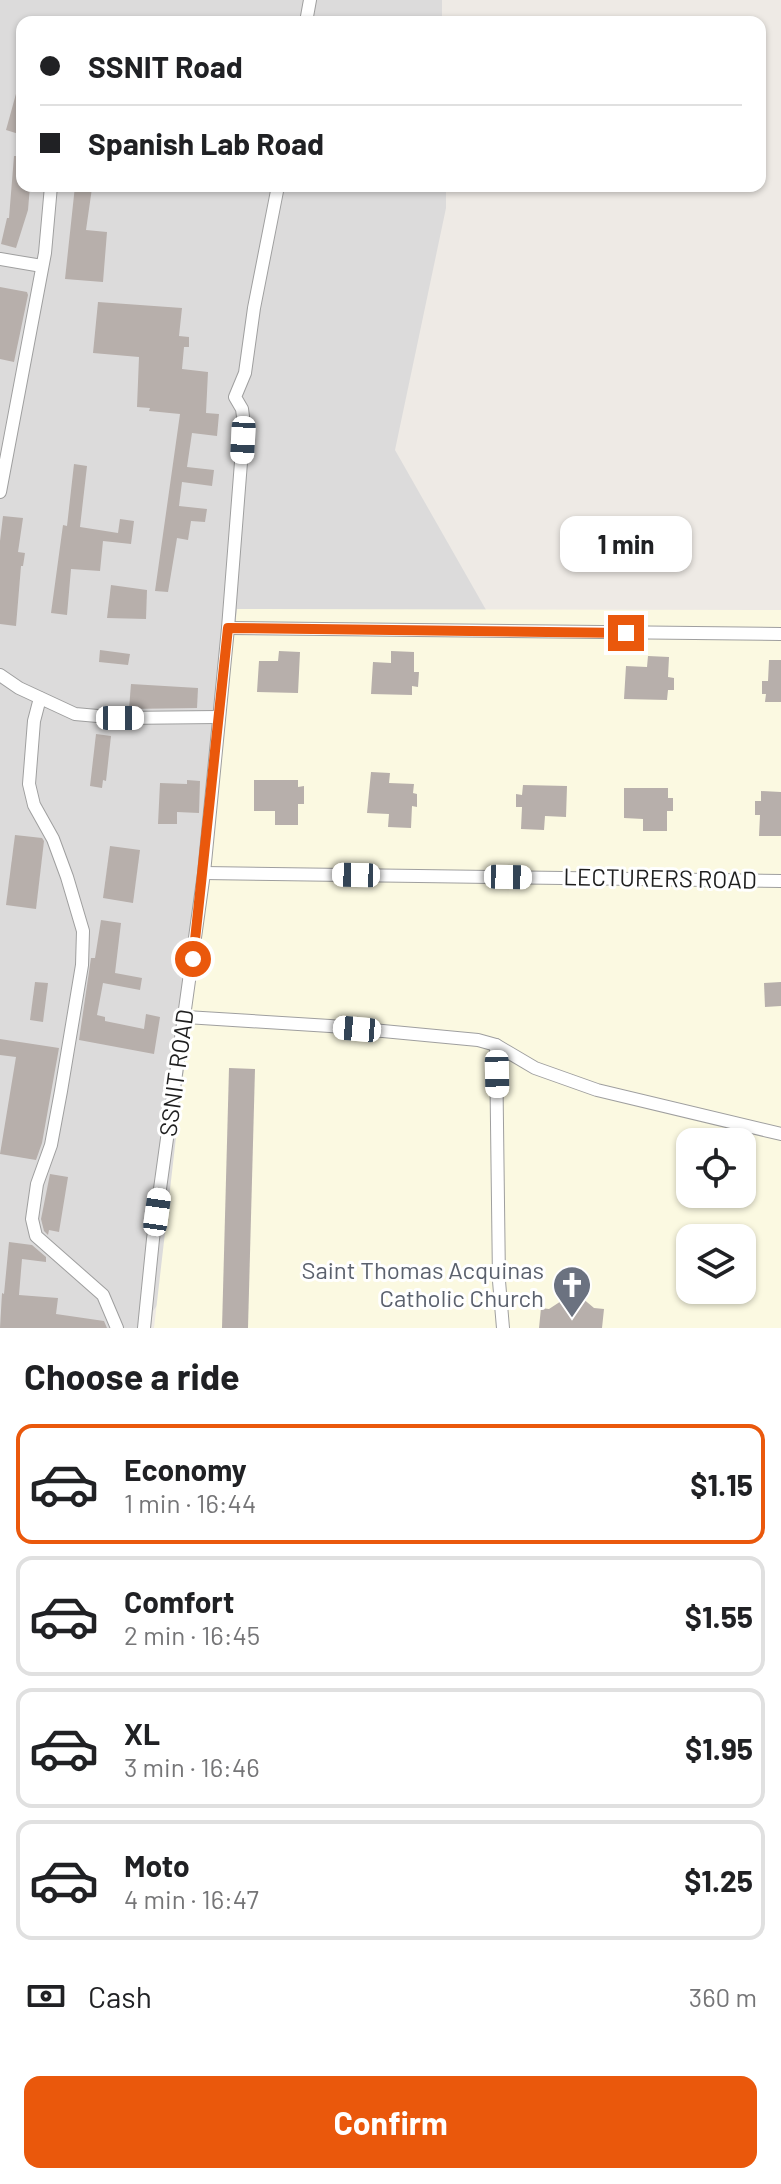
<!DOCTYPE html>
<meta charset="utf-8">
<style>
:root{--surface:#fff;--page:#f2f2f2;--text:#202124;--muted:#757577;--line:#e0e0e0;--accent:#ea580c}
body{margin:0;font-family:Barlow,sans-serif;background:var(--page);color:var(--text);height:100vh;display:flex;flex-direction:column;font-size:30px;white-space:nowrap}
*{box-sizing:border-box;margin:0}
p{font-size:26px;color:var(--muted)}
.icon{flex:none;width:44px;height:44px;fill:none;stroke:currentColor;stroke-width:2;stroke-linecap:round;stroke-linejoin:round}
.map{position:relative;height:1328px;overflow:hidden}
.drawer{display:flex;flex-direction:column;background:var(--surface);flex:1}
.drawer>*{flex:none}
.banner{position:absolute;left:16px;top:16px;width:750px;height:176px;border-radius:16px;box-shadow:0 2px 6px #0004;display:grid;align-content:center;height:176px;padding:0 24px;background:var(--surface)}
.controls{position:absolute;left:676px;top:1128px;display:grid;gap:16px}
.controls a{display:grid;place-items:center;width:80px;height:80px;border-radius:16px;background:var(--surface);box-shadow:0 2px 6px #0004;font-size:40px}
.end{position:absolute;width:36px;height:36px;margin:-18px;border:10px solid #ea580c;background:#fff;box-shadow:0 0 0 4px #fff}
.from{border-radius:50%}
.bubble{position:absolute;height:56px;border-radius:16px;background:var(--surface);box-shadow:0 2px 6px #0004;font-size:26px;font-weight:700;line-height:56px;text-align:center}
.car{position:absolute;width:24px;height:48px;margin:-24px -12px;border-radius:10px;box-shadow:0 0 6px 2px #0007;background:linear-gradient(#fff 24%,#345 0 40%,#fff 0 76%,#345 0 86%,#fff 0)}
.banner b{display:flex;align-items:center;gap:28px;height:76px;font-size:30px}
.banner b+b{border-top:2px solid var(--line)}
.banner i{width:20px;height:20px;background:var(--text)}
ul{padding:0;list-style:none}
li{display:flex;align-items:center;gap:24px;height:120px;margin:0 16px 12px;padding:0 8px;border:4px solid var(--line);border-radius:16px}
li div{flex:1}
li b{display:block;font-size:30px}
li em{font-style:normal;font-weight:700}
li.current{border-color:var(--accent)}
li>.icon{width:72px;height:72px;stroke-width:1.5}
h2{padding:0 24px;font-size:36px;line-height:96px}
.pay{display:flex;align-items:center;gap:20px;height:88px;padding:0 24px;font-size:30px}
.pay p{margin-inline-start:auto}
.button{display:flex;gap:16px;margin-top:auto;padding:16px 24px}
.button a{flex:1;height:92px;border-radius:16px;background:var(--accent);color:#fff;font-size:32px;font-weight:700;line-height:92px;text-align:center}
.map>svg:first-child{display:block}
.residential{fill:#dcdbdb}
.education{fill:#fbf9e1;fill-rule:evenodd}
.building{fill:#b7afab}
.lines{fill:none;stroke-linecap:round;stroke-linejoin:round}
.minor-casing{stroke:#9f9f9f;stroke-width:14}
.minor{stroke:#fff;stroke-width:12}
.route{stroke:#ea580c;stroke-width:10}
.labels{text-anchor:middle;stroke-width:6;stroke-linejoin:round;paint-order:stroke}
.street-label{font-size:24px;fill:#1e1e1e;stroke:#fff}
.worship-label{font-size:24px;fill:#5b616d;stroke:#fff;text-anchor:end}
</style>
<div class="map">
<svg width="781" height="1328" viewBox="0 0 781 1328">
<rect width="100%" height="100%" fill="#eeeae5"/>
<!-- residential -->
<path class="residential" d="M0,0H442V22H22V186H446V208L395,450L506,645L399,959L153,1311L151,1328H0Z"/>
<!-- education -->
<path class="education" d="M237,609L781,610V1328H154ZM690,1142H742V1194H690ZM690,1238H742V1290H690Z"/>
<!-- building -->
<g class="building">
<path d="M19,83L22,84V135L6,130Z"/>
<path d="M14,156H22V186H30L28,210L16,248L1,244L7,218H9Z"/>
<path d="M75,186L92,188L86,230L107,232L103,282L65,279Z"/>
<path d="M0,287L27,292L28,295L14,362L0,359Z"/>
<path d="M98,302L182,308L179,336L189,337V347H184L182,369L208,372L206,413L219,414L217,436L192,433L187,467L214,470L212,486L182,482L179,506L207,509L205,522L191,521L188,540L177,538L168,592L155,591L180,414L149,411L150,408L137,407L139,357L93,353Z"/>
<path d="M74,464L87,466L80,527L118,533L120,519L134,521L131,544L103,541L100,571L71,569L67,615L51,613L63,525L67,526Z"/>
<path d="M3,516L23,518L18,552L25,553L23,566H21L16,626L0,624V541Z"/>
<path d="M111,585L147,590L146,619L107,618Z"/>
<path d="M100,650L130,654L128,665L99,662Z"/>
<path d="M279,651L300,652L298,693L257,692L259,661H278Z"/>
<path d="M391,651L414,652V672H419L418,687L412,686V695L371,694L373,662L391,663Z"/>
<path d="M648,656L669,657L668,677L674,678V690H668L667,700L624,699L626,666L647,667Z"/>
<path d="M769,660H781V702H765L766,694H762V681H768Z"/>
<path d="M131,684L198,688L197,708L129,709Z"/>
<path d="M96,734L111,736L106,781L103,780L102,788L90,786Z"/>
<path d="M371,772L390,773L389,783L414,784L413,793L417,794V807L412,806L411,828L388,827L389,814L367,813Z"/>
<path d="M187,780L200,781L199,813L177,812V824H158L160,783L187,784Z"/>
<path d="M254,780H298V787L304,786V804H298V825H275V811H254Z"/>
<path d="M523,785L567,786L566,817L545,816L544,830L521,829L522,807H516V794L522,795Z"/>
<path d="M624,788H668V798H673V811H667V831H643V819L624,818Z"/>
<path d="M761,791L781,792V836H759L760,815H755V801H761Z"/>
<path d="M15,835L42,838L44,841L36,909L6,905Z"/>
<path d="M110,846L140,850L133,903L103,898Z"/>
<path d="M101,920L121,923L115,973L142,978L140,990L103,983L97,1015L105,1017V1021L144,1029L146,1014L160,1017L154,1054L79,1040L91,958H95Z"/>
<path d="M35,982L48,983L43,1022L30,1020Z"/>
<path d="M781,982V1006L765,1007L764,983Z"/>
<path d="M0,1039L59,1048L42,1143L36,1160L0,1154L16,1057L0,1055Z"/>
<path d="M229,1068L255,1069L248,1328H222Z"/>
<path d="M50,1174L68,1177L59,1232L49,1230L48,1235L44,1231L41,1219Z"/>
<path d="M9,1242L32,1245L46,1257V1262L22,1259L19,1295L58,1298L56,1314L104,1321L107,1328H0L2,1293L4,1294Z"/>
<path d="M575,1292L594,1308L604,1309L602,1328H539L541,1308L549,1309Z"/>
</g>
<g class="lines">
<!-- minor casing -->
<g class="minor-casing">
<g id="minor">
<path d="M306,22L310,0"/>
<path d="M0,259L42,266"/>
<path d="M0,492L45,253L51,186"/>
<path d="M228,628L781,634"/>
<path d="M0,675L19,688L75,714L120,718L218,717"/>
<path d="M40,698L34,721L29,784L34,805L53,839L67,877L83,931L82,965L61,1091L51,1145L37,1184L32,1219L36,1236L103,1295L117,1328"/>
<path d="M204,873L781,881"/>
<path d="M186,1017L330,1026L478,1040L496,1045L535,1068L597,1090L781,1134"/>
<path d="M496,1045L499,1281L503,1328"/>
<path d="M144,1328L153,1239L204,873L228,628L244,424L242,409L235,397L245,373L254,308L278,186"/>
</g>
</g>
<!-- minor -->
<use href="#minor" class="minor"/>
</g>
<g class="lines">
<!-- route -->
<path class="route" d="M193,959L228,628L626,633"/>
</g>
<!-- icons -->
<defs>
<g id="church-pin" transform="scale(2)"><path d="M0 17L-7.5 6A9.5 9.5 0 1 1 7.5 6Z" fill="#6b7280" stroke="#fff"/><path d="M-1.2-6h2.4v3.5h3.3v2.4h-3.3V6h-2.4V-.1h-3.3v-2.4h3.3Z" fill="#fff"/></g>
</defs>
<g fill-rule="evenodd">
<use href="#church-pin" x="572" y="1285"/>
</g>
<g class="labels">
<!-- street labels -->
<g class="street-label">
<text transform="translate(660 879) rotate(1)" y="8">LECTURERS ROAD</text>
<text transform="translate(177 1073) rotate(-82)" y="8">SSNIT ROAD</text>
</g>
<!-- worship labels -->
<g class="worship-label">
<text x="544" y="1279">Saint Thomas Acquinas<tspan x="544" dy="28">Catholic Church</tspan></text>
</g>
</g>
</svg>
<div class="controls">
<a><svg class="icon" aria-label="locate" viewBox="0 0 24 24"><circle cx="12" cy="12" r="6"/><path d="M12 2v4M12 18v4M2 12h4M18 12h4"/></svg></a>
<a><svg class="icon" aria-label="layers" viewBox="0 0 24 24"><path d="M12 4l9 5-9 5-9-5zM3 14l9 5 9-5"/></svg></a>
</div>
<i class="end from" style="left:193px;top:959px"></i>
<i class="end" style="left:626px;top:633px"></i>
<div class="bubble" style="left:560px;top:516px;width:132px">1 min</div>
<i class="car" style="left:243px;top:440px;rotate:183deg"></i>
<i class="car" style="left:120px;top:718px;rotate:90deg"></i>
<i class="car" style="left:356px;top:875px;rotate:271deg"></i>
<i class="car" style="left:508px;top:877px;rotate:91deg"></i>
<i class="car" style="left:357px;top:1029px;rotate:275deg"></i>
<i class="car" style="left:497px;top:1074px;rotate:179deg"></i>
<i class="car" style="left:157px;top:1212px;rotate:8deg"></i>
<div class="banner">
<b><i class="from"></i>SSNIT Road</b>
<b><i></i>Spanish Lab Road</b>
</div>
</div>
<section class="drawer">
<h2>Choose a ride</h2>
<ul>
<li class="current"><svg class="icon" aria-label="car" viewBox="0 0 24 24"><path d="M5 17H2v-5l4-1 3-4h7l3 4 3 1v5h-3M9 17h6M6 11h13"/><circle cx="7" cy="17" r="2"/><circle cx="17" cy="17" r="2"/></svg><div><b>Economy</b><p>1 min · 16:44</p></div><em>$1.15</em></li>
<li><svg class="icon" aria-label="car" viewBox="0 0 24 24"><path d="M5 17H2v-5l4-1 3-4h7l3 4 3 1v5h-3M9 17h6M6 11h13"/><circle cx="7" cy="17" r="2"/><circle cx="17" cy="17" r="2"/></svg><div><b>Comfort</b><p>2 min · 16:45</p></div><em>$1.55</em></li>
<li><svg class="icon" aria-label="car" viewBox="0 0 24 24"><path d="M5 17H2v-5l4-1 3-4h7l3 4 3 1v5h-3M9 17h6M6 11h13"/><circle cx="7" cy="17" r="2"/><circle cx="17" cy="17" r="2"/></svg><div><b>XL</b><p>3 min · 16:46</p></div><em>$1.95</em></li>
<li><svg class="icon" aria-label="car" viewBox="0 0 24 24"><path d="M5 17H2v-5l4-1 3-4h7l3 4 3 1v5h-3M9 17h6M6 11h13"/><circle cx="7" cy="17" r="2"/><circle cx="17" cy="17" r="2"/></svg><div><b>Moto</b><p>4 min · 16:47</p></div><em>$1.25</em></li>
</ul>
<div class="pay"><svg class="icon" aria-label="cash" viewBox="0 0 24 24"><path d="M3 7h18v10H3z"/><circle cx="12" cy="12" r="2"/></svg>Cash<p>360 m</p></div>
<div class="button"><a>Confirm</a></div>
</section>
